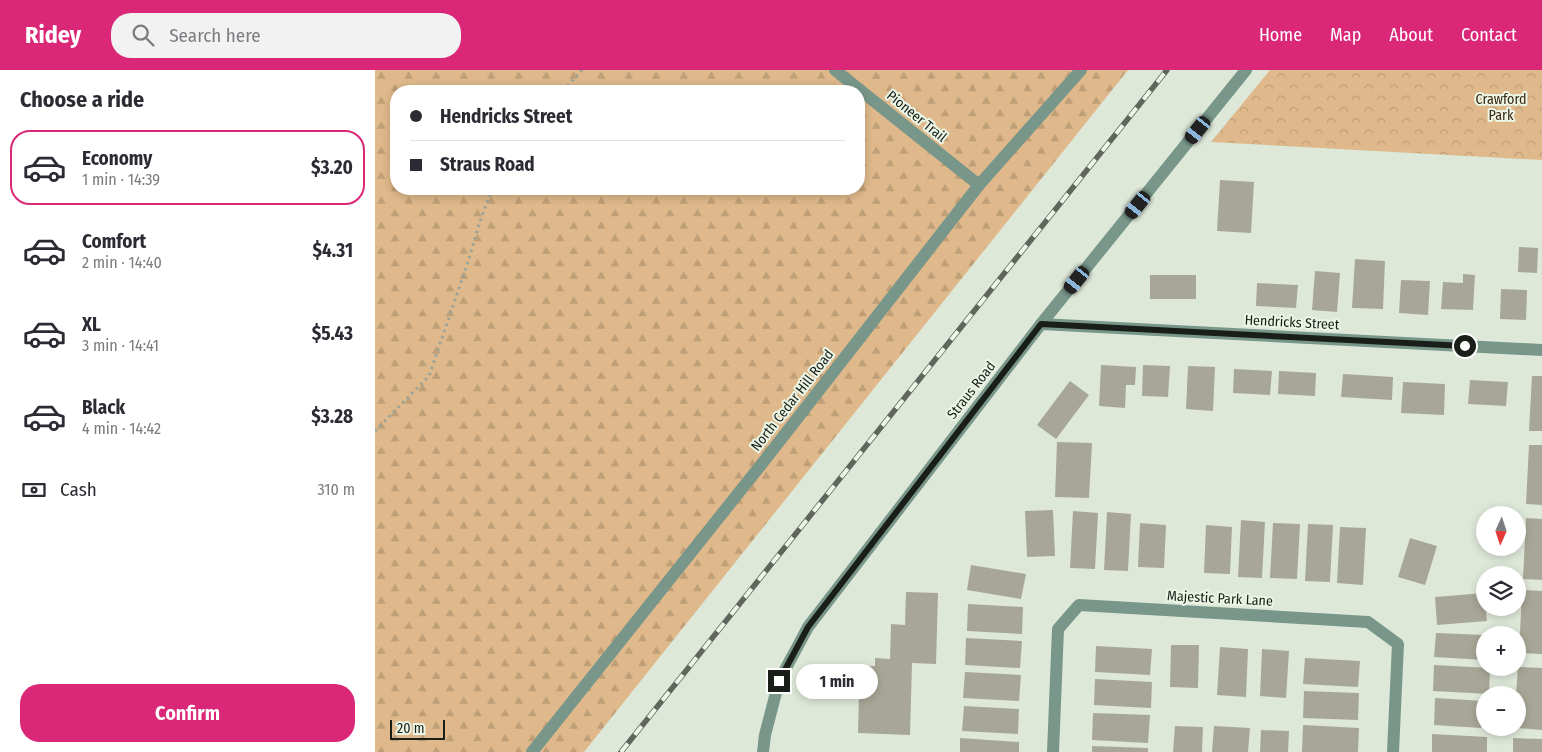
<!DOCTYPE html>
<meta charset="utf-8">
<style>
:root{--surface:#fff;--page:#f2f2f3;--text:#2b2b33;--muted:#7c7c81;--line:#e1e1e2;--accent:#db2777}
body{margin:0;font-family:"Fira Sans Condensed",sans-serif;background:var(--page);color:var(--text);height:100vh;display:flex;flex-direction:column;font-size:19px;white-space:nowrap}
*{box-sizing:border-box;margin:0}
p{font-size:16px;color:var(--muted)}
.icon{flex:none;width:28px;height:28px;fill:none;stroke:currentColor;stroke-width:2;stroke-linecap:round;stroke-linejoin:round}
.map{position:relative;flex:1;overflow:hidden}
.panel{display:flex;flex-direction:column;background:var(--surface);width:375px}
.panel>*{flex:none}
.hud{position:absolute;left:15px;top:15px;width:475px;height:110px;border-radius:20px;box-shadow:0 2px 8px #0003;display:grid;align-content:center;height:110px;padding:0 20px;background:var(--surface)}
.needle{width:32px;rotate:183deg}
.controls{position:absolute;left:1101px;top:436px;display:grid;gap:10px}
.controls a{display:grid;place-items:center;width:50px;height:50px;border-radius:50%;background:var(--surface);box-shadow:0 2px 8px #0003;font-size:25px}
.scale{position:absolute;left:15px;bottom:12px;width:55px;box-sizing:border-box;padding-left:5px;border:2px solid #1a1e19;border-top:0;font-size:14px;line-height:18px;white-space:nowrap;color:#1a1e19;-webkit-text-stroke:4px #ebf6e6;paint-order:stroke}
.end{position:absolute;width:22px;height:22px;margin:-11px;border:6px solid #1a1e19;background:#fff;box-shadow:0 0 0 2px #fff}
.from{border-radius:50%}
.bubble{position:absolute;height:35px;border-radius:18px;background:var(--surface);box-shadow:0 2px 8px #0003;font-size:16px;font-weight:700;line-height:35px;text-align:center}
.car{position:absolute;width:15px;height:30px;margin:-15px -8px;border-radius:6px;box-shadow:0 0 4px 1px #0007;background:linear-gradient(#222 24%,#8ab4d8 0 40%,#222 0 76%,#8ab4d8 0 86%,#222 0)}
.hud b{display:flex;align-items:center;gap:18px;height:48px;font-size:19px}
.hud b+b{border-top:1px solid var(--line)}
.hud i{width:12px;height:12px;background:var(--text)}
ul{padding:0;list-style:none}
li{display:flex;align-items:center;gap:15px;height:75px;margin:0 10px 8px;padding:0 10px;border:2px solid transparent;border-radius:20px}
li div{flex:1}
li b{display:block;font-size:19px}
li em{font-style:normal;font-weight:700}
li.active{border-color:var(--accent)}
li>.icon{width:45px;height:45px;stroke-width:1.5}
h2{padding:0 20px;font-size:22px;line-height:60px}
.pay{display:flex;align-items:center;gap:12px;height:55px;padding:0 20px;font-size:19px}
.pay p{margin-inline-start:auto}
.button{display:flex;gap:10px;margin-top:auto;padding:10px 20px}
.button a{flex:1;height:58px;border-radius:20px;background:var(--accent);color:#fff;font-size:20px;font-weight:700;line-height:58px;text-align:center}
header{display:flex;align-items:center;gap:30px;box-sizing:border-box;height:70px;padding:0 25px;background:var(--accent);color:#fff}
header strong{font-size:24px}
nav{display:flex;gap:28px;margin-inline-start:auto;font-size:18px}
.search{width:350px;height:45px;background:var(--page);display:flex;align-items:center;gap:12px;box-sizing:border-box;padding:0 18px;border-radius:20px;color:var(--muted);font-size:19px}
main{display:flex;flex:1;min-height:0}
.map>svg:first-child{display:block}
.forest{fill:url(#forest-firs);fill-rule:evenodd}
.park{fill:url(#park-crowns)}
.building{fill:#a8a797}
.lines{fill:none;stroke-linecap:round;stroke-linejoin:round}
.path{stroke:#9ba398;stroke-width:3;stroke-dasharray:2.5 4;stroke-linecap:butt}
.minor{stroke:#789689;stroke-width:12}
.rail-casing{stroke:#60665d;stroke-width:5.5}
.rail{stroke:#ebf6e6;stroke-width:4;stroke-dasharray:11;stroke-linecap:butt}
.route{stroke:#1a1e19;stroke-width:6}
.labels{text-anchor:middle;stroke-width:4;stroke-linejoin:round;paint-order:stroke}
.park-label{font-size:14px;fill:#3a270f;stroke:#ebf6e6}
.street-label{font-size:14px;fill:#1a1e19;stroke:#ebf6e6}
</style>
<header>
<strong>Ridey</strong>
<div class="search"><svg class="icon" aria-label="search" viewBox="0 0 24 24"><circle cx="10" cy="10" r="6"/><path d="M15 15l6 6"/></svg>Search here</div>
<nav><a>Home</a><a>Map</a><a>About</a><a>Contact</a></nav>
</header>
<main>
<section class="panel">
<h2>Choose a ride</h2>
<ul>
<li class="active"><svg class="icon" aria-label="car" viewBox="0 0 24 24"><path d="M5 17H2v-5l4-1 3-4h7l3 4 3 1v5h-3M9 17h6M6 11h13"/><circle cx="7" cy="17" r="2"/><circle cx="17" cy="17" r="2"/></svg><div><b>Economy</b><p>1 min · 14:39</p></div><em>$3.20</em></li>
<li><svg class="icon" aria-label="car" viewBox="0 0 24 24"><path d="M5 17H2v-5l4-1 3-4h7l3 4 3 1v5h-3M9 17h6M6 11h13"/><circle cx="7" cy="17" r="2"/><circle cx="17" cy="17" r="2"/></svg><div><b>Comfort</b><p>2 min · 14:40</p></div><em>$4.31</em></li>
<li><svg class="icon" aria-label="car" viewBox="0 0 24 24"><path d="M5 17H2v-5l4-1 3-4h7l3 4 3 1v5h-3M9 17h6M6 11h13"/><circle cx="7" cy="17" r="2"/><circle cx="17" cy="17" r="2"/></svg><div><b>XL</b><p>3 min · 14:41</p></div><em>$5.43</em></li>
<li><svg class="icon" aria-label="car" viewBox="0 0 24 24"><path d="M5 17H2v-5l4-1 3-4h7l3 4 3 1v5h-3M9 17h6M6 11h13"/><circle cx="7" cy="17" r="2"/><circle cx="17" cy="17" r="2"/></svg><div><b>Black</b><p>4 min · 14:42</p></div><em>$3.28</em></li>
</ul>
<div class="pay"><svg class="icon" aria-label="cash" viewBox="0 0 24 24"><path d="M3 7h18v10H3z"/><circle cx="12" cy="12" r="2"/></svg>Cash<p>310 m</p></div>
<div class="button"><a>Confirm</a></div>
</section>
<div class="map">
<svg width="1167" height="682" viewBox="0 0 1167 682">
<defs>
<pattern id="forest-firs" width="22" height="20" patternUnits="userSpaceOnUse" patternTransform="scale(1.25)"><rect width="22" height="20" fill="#dfb98b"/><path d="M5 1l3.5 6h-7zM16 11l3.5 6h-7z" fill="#bf9f77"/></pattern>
<pattern id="park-crowns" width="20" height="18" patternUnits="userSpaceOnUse" patternTransform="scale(1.25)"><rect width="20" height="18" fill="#dfb98b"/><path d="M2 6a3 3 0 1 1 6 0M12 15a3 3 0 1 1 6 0" fill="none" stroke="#bf9f77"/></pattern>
</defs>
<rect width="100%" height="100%" fill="#dee8d9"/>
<!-- forest -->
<path class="forest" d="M0,0H753L209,682H0ZM21,21H484V119H21Z"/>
<!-- park -->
<path class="park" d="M895,0H1167V90L836,72Z"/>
<!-- building -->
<g class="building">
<path d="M845,110L879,112L876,163L842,161Z"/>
<path d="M1144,177L1163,178L1162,203L1143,202Z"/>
<path d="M980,189L1010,191L1008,239L977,238Z"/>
<path d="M940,201L965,203L962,242L937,240Z"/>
<path d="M1088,204L1100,205L1098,240L1066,239L1068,212L1088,213Z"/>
<rect x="775" y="205" width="46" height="24"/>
<path d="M1026,210L1055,211L1053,245L1024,243Z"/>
<path d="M882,213L923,215L921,238L881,236Z"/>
<path d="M1126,219L1152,220L1151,250L1125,249Z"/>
<path d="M726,295L761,297L760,315H751L750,338L724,336Z"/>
<path d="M768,295L795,296L793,327L767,326Z"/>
<path d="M813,296L840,297L838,341L811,339Z"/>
<path d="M859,299L897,301L895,325L858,323Z"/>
<path d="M904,301L941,303L940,326L903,324Z"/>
<path d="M968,304L1018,307L1017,330L966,327Z"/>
<path d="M1157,306H1167V361H1154Z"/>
<path d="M1095,310L1133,312L1131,336L1093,334Z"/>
<path d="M695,311L714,325L681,369L662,355Z"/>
<path d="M1028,312L1070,314L1069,345L1026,343Z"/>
<path d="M682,372L717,373L714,428L680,427Z"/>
<path d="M1154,375H1167V435L1151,434Z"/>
<path d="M678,440L680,486L652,487L650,441Z"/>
<path d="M698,441L723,443L720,499L695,498Z"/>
<path d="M732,442L756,444L753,501L729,500Z"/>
<path d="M1151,448L1167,449V510L1148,509Z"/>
<path d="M866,450L890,452L887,508L863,507Z"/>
<path d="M765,453L791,455L789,498L763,497Z"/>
<path d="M898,453L925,454L922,509L895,508Z"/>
<path d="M933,454L958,455L955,512L930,511Z"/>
<path d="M831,455L857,457L855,504L829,503Z"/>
<path d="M965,457L991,458L988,515L962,513Z"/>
<path d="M1035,468L1062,476L1050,515L1023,507Z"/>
<path d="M596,495L651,504L646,529L592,520Z"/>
<path d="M1147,520L1167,521V584L1144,583Z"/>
<path d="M531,522L563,523L561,594L537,593L535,665L483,663L484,622H478L479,596H500V588L515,589L516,554L530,555Z"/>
<path d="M1109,523L1112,551L1062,555L1060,527Z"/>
<path d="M593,534L648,537L647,564L592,561Z"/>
<path d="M1061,563L1110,565V590L1059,587Z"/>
<path d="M591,568L647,571L645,598L590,595Z"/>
<path d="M796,575H824L823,618L795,617Z"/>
<path d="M721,576L777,579L775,605L720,602Z"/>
<path d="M845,577L873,579L871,627L842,625Z"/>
<path d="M887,579L914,581L911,628L885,626Z"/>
<path d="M930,588L985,591L983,617L928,614Z"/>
<path d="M1059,595L1115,598L1114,624L1058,621Z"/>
<path d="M1143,597L1167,598V660L1142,658V625H1141Z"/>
<path d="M590,602L646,605L644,631L588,628Z"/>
<path d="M720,609L777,612L776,638L719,635Z"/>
<path d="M929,621L984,623L983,650L928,648Z"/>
<path d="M1060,628L1108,631L1106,658L1059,655Z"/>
<path d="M589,636L644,639L643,664L587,661Z"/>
<path d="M718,643L775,645L773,673L717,670Z"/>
<path d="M928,655L984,658L983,682H927Z"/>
<path d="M800,656L828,657L827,682H798Z"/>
<path d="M839,656L875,658L873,682H837Z"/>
<path d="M886,660L914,661L913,682H885Z"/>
<path d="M1057,664L1112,667V682H1057Z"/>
<path d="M585,668L644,672V682H585Z"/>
<path d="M1138,668L1167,669V682H1138Z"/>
<path d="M717,676L773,678V682H717Z"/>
</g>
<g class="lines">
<!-- path -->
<g class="path">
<path d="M188,21L207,0"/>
<path d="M0,361L54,306L92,195L106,148L117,119"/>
</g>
<!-- minor -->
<g class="minor">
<path d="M460,0L604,115"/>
<path d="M666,254L1167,280"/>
<path d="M157,682L393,386L604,115L706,0"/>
<path d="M388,682L390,665L404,611L433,557L666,254L871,0"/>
<path d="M678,682L683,559L704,535L993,552L1023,574L1018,682"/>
</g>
<!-- rail casing -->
<g class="rail-casing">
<path id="rail" d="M246,682L792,0"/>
</g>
<!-- rail -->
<use href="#rail" class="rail"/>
</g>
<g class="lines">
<!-- route -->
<path class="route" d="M404,611L433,557L666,254L1090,276"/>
</g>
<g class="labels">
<!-- park labels -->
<g class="park-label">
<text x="1126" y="34">Crawford<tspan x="1126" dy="16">Park</tspan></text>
</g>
<!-- street labels -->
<g class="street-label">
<text transform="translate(542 46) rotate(39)" y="5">Pioneer Trail</text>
<text transform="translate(917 252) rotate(3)" y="5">Hendricks Street</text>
<text transform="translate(596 320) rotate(-52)" y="5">Straus Road</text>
<text transform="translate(417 330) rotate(-52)" y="5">North Cedar Hill Road</text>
<text transform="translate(845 528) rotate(3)" y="5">Majestic Park Lane</text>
</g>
</g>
</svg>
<div class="controls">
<a><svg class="needle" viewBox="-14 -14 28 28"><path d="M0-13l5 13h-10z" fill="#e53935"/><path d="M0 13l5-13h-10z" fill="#7c7c81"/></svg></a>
<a><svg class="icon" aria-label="layers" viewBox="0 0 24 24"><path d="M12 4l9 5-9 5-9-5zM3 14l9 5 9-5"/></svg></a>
<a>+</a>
<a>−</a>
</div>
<div class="scale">20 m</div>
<i class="end from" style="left:1090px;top:276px"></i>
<i class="end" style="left:404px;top:611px"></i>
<div class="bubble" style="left:421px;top:594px;width:82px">1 min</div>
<i class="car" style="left:823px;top:60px;rotate:219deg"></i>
<i class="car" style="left:763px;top:135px;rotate:219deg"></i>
<i class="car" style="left:702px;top:210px;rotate:219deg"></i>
<div class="hud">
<b><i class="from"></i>Hendricks Street</b>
<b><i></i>Straus Road</b>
</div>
</div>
</main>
